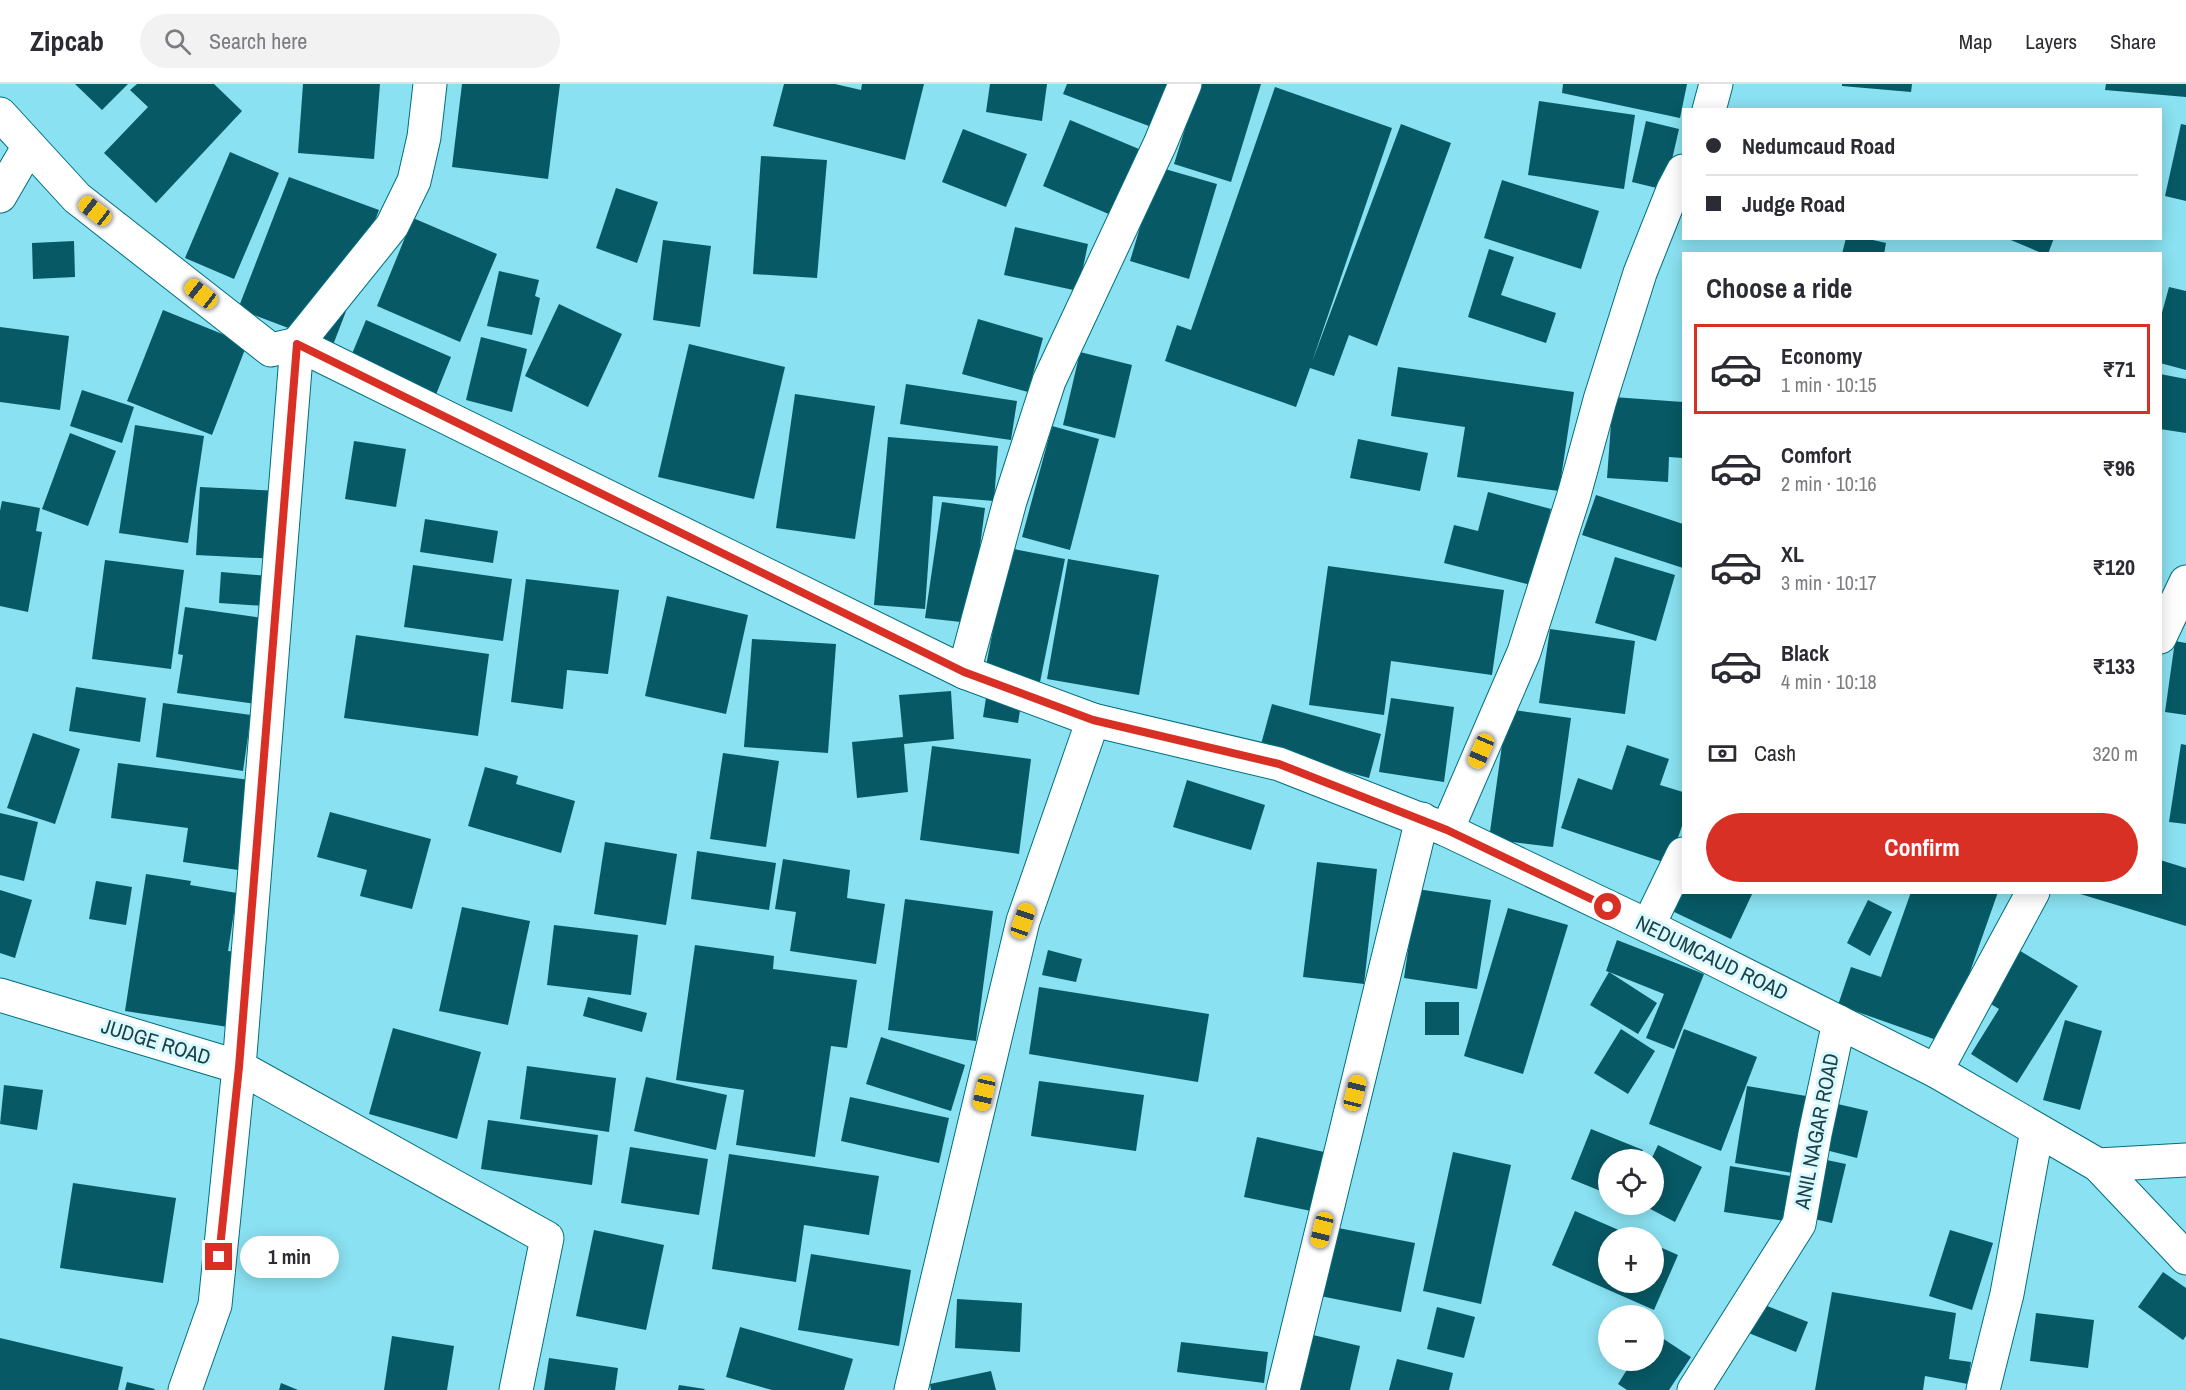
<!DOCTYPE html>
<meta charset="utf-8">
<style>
:root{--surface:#fff;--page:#f2f2f3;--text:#2b2b33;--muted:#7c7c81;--line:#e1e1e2;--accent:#d93025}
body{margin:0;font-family:"Archivo Narrow",sans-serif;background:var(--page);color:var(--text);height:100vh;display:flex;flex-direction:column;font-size:22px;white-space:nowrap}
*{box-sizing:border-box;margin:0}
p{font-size:20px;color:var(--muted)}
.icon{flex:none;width:33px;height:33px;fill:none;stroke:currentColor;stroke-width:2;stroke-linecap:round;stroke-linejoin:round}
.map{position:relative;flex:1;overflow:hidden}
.details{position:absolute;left:1682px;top:168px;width:480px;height:642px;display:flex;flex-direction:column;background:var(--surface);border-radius:0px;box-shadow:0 3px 15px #0003}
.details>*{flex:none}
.top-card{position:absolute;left:1682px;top:24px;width:480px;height:132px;border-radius:0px;box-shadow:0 3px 15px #0003;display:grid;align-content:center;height:132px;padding:0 24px;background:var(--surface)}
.controls{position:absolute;left:1598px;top:1065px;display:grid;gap:12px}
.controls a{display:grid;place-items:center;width:66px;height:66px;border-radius:50%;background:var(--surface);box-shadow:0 3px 15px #0003;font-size:30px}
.end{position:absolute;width:27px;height:27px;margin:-14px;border:8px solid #d93025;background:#fff;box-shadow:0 0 0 3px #fff}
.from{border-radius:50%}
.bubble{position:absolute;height:42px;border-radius:21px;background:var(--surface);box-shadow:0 3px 15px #0003;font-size:20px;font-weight:800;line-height:42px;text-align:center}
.car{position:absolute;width:18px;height:36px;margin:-18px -9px;border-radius:8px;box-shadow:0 0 4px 2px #0007;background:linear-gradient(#f5c518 24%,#345 0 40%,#f5c518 0 76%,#345 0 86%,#f5c518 0)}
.top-card b{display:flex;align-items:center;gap:21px;height:57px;font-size:22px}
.top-card b+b{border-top:2px solid var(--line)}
.top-card i{width:15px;height:15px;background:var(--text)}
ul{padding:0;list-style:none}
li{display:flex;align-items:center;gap:18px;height:90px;margin:0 12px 9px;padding:0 12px;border:3px solid transparent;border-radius:0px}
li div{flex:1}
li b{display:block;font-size:22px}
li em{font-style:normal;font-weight:800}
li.on{border-color:var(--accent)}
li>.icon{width:54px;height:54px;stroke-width:1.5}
h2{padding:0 24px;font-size:27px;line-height:72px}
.pay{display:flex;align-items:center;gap:15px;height:66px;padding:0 24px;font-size:22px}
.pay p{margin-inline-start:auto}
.primary-button{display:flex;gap:12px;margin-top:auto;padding:12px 24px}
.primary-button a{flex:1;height:69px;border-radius:36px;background:var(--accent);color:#fff;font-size:24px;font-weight:800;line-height:69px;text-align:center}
header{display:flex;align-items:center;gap:36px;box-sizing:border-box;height:84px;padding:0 30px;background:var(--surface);border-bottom:2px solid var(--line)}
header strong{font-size:28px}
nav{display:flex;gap:33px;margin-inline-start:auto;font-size:21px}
.search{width:420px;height:54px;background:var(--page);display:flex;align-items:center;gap:15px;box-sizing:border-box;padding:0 21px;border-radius:33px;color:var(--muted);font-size:22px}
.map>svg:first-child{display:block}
.building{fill:#075965}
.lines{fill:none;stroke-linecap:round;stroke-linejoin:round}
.street-casing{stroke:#006f7e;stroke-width:35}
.secondary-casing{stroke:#006f7e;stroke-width:35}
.street{stroke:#fff;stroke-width:33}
.secondary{stroke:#fff;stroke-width:33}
.route{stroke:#d93025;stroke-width:8}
.labels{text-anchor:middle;stroke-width:6;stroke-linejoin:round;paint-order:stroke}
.street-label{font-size:21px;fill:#1b4046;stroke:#d8f9ff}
</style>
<header>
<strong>Zipcab</strong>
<div class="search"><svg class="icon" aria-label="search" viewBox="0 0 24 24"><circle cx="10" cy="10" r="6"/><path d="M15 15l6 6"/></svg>Search here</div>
<nav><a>Map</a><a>Layers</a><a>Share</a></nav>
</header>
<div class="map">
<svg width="2186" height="1306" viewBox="0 0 2186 1306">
<rect width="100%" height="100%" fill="#8ae1f1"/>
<!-- building -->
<g class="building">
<path d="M75,0H128L102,26Z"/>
<path d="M137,0H214L242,27L156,119L104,69L148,23L130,6Z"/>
<path d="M303,0H380L374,75L298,69Z"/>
<path d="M462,0H560L548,95L452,83Z"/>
<path d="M784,0H835L861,6L862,0H924L905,76L773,42Z"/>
<path d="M990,0H1047L1042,37L986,28Z"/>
<path d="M1067,0H1174L1157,45L1063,10Z"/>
<path d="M1199,0H1261L1231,98L1174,80Z"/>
<path d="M1563,0H1687L1680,34L1562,9Z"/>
<path d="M1842,0H1912L1911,8L1842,2Z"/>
<path d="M2106,0H2186V13L2105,6Z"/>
<path d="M1275,3L1392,44L1312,278L1401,40L1451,59L1377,262L1349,251L1334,292L1310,284L1296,323L1165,277L1177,241L1191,246Z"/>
<path d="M1539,17L1635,31L1624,105L1528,91Z"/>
<path d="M1070,36L1146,68L1118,134L1043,102Z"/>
<path d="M1646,37L1679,45L1665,106L1632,98Z"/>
<path d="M2181,40L2186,41V117L2165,112Z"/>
<path d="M963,45L1027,70L1006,123L942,98Z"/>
<path d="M230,68L279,89L234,195L185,174Z"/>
<path d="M761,72L827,76L817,194L753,190Z"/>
<path d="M1158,83L1217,100L1189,195L1130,177Z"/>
<path d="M289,93L379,126L355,189L360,191L333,261L238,225Z"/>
<path d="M1502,96L1599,127L1581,185L1484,154Z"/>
<path d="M616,104L658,118L637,179L596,164Z"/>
<path d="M413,134L497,170L460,258L377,222Z"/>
<path d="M1015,143L1088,160L1078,207L1004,191Z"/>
<path d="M1846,154H1864L1886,159L1884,170H1842Z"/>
<path d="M2006,154H2054L2048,170H2044Z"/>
<path d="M663,156L711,162L700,243L653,236Z"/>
<path d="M74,157L75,193L33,195L32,159Z"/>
<path d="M1489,165L1514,173L1501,211L1556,229L1546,259L1468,233Z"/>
<path d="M499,187L539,196L535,212L540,214L532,251L487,242Z"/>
<path d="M2169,203L2186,207V286L2160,279V236Z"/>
<path d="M559,220L622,250L588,323L525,292Z"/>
<path d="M163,226L247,260L212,351L127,317Z"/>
<path d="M978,235L1043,254L1028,308L962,290Z"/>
<path d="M366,236L451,273L433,318L347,282Z"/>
<path d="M0,243L69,252L60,326L0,318Z"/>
<path d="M481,253L527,265L512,328L466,316Z"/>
<path d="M689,260L785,283L754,415L658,393Z"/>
<path d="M1080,268L1132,281L1115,354L1063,341Z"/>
<path d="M1398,283L1574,308L1559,407L1457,393L1465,343L1391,332Z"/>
<path d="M2160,290L2186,295V349L2160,345Z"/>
<path d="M906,300L1017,317L1011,356L900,340Z"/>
<path d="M82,306L134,323L122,359L70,342Z"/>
<path d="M795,310L875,322L855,455L776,444Z"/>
<path d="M1613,313L1683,318V374L1669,373L1668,398L1607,394Z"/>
<path d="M135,341L204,352L188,459L119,449Z"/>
<path d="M1052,342L1099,355L1070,466L1022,453Z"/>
<path d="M70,349L116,367L88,442L42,425Z"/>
<path d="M888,353L998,362L994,417L933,412L925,525L874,521Z"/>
<path d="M1358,355L1428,369L1420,407L1350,394Z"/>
<path d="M354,357L406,365L396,423L345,415Z"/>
<path d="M200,403L282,407L278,475L196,471Z"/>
<path d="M1488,408L1551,425L1531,501L1444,479L1454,441L1478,447Z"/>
<path d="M1596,411L1683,440V484L1582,451Z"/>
<path d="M2,417L40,424L36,447L42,448L28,528L0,522V427Z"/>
<path d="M942,418L985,424L970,539L925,534Z"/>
<path d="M425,435L498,447L493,479L420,468Z"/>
<path d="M1009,464L1065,475L1040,598L985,587Z"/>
<path d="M1615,473L1675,491L1656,557L1595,539Z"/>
<path d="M1068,475L1159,491L1139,611L1047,595Z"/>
<path d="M105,476L184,486L171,585L92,575Z"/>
<path d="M413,481L512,495L503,557L404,543Z"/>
<path d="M1328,482L1504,506L1492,591L1391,577L1384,631L1309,621Z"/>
<path d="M221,488L280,493L278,523L219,519Z"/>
<path d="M526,495L619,506L608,590L567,586L563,625L511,618Z"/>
<path d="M667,512L748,531L726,630L645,612Z"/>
<path d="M185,523L277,536L264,621L177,609L183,571L178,570Z"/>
<path d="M1550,545L1635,557L1625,630L1539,619Z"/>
<path d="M356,551L489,570L478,652L344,634Z"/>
<path d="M752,555L836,560L828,669L744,663Z"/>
<path d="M2175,557L2186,559V631L2165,628Z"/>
<path d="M76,603L146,614L140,658L69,647Z"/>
<path d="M951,607L954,655L904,660L908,708L857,714L852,658L903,653L899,611Z"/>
<path d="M986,614L1021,620L1018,639L983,633Z"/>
<path d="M1391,614L1454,623L1444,698L1379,688Z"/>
<path d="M163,619L251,631L243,687L156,673Z"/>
<path d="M1272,620L1381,650L1369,694L1260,664Z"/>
<path d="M1507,625L1571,634L1553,763L1489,755Z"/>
<path d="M33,649L80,665L55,740L7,724Z"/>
<path d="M2181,660L2186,661V740L2169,738Z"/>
<path d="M1627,661L1669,675L1660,701L1683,708V739L1669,780L1561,744L1578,694L1612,706Z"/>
<path d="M932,662L1031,675L1019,770L920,756Z"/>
<path d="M723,669L779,677L766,763L710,755Z"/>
<path d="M118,679L257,697L245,787L183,778L188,744L111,734Z"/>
<path d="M485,683L518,692L516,700L575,717L561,769L468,742Z"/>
<path d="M1187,696L1265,721L1251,766L1173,743Z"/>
<path d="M330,728L431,755L412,825L360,812L367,786L317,773Z"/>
<path d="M0,729L38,738L24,797L0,791Z"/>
<path d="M605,758L677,770L666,841L594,830Z"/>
<path d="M697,767L776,779L769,826L691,815Z"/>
<path d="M783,775L850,786L847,814L885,820L876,880L790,867L796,828L775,825Z"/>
<path d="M2160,776L2186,784V842L2077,809L2160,808Z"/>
<path d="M1317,778L1377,785L1364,900L1303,893Z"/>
<path d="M146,790L191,797L190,801L237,809L228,867L253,870L241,945L125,927Z"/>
<path d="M96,797L132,803L126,841L89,835Z"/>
<path d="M1683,798V808H1753L1731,855L1670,826Z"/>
<path d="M1417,805L1491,816L1477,905L1404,894Z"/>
<path d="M0,806L32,816L15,874L0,869Z"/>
<path d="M1911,808H1998L1945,959L1838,921L1851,883L1881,893Z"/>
<path d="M905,815L993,827L976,957L888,946Z"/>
<path d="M1868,816L1892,828L1870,872L1847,859Z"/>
<path d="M462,823L530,837L508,941L439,927Z"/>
<path d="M1508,824L1568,841L1523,990L1464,972Z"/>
<path d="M554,841L638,851L631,911L547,901Z"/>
<path d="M1617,856L1704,890L1674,965L1646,954L1664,910L1609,888L1657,919L1638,950L1590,921L1609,888L1606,887Z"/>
<path d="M695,861L774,872L773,885L857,896L847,964L831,962L815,1073L736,1061L744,1006L676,996Z"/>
<path d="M2017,865L2078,902L2017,999L1971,970L1999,925L1986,917Z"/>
<path d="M1048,866L1082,875L1076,898L1042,891Z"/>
<path d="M1039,903L1209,930L1198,998L1029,970Z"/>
<path d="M588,913L647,929L642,948L583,932Z"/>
<rect x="1425" y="918" width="34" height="33"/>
<path d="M2065,936L2102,947L2080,1026L2043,1016Z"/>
<path d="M393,944L481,968L457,1055L369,1030Z"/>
<path d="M1621,945L1655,967L1628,1010L1594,989Z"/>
<path d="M1684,945L1757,973L1721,1067L1649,1040Z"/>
<path d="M881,953L965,981L951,1027L866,1000Z"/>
<path d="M527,982L616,994L609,1048L520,1035Z"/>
<path d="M646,993L727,1011L716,1066L634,1047Z"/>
<path d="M1039,997L1144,1011L1136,1067L1031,1052Z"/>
<path d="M4,1001L43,1006L37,1046L0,1040Z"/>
<path d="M1747,1002L1812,1013L1799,1090L1735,1079Z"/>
<path d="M850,1013L949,1034L939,1079L841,1057Z"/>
<path d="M1829,1018L1868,1027L1857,1074L1818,1064Z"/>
<path d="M488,1036L598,1051L592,1101L481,1085Z"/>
<path d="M1591,1045L1643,1066L1639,1076H1608V1110L1571,1095Z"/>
<path d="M1257,1053L1324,1068L1311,1127L1244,1113Z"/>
<path d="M1658,1061L1702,1083L1675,1138L1641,1120H1653V1076H1651Z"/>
<path d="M630,1063L708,1075L699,1131L621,1119Z"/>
<path d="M1453,1068L1511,1081L1481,1220L1423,1207Z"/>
<path d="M729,1070L879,1092L869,1151L804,1141L796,1198L712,1185Z"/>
<path d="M1817,1074L1846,1080L1832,1139L1805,1133Z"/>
<path d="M1730,1082L1797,1093L1791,1138L1724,1128Z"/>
<path d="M73,1099L176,1114L163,1199L60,1184Z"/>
<path d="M1575,1127L1637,1154H1608V1198H1653V1160L1678,1171L1654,1226L1552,1181Z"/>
<path d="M1328,1142L1415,1159L1401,1228L1315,1211Z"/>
<path d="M594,1146L664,1161L646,1246L576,1232Z"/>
<path d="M1950,1146L1993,1159L1972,1226L1929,1212Z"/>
<path d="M811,1170L911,1186L899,1262L798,1246Z"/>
<path d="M2163,1188L2186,1204V1252L2183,1256L2138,1223Z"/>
<path d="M1832,1208L1956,1229L1949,1275L1971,1278L1968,1300L1925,1292L1923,1306H1815Z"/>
<path d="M957,1215L1022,1219L1020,1268L955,1264Z"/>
<path d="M1757,1218L1808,1238L1796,1268L1746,1248Z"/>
<path d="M1437,1223L1475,1233L1464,1274L1427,1265Z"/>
<path d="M2036,1229L2094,1236L2088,1284L2030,1277Z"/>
<path d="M740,1243L853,1275L844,1306H772L726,1293Z"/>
<path d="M1653,1248L1691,1273L1669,1306H1627L1618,1300L1633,1276H1653Z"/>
<path d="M1313,1251L1360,1262L1350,1306H1300Z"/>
<path d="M392,1252L454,1262L447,1306H384Z"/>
<path d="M0,1254L123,1283L118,1306H0Z"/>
<path d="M1181,1258L1268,1268L1264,1299L1177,1288Z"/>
<path d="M549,1274L618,1284L615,1306H544Z"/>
<path d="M1397,1275L1453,1289L1449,1306H1389Z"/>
<path d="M991,1287L996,1306H931L930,1300Z"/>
<path d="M127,1298L155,1305L154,1306H125Z"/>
<path d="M281,1299L298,1306H279Z"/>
<path d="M679,1301L705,1305L704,1306H678Z"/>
</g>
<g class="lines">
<!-- street casing -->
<g class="street-casing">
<g id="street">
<path d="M430,0L424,53L414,97L392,142L297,260L239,983L547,1154L516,1306"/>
<path d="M1709,26L1716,0"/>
<path d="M0,112L29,62"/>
<path d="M2160,553L2186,498"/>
<path d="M964,588L1010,417L1049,297L1160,60L1185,0"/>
<path d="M1447,746L1524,568L1574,411L1600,316L1640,189L1673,106L1683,87"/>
<path d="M1648,842L1683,770"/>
<path d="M0,911L239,983L215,1221L185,1306"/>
<path d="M1936,987L2033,808"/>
<path d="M2098,1081L2186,1076"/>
<path d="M911,1306L1023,837L1093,636"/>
<path d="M1283,1306L1422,735"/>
<path d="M1694,1306L1799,1140L1815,1050L1839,938"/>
<path d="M1983,1306L2007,1210L2037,1046"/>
</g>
</g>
<!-- secondary casing -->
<g class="secondary-casing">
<path id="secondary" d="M0,30L77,114L271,266L297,260L964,588L1093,636L1279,680L1447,746L1648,842L1936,987L2098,1081L2186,1174"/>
</g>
<!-- street -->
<use href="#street" class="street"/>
<!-- secondary -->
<use href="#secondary" class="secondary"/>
</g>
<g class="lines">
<!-- route -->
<path class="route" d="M219,1173L239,983L297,260L964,588L1093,636L1279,680L1447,746L1608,823"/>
</g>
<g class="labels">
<!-- street labels -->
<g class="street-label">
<text transform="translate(1712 874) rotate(26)" y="7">NEDUMCAUD ROAD</text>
<text transform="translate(156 958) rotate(17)" y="7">JUDGE ROAD</text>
<text transform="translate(1817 1047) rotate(-79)" y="7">ANIL NAGAR ROAD</text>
</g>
</g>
</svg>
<div class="controls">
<a><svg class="icon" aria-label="locate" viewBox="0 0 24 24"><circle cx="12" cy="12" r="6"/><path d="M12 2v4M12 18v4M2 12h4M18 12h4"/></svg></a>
<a>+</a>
<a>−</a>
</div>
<i class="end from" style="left:1608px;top:823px"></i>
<i class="end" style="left:219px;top:1173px"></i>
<div class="bubble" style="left:240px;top:1152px;width:99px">1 min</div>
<i class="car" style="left:95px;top:127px;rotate:308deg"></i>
<i class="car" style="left:201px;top:210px;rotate:308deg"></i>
<i class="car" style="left:1481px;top:667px;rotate:203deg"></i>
<i class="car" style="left:1023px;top:837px;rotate:19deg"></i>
<i class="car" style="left:984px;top:1009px;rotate:193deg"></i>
<i class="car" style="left:1355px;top:1009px;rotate:14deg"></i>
<i class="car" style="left:1322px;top:1146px;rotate:194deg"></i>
<div class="top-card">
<b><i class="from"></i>Nedumcaud Road</b>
<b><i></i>Judge Road</b>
</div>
<section class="details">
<h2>Choose a ride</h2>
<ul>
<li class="on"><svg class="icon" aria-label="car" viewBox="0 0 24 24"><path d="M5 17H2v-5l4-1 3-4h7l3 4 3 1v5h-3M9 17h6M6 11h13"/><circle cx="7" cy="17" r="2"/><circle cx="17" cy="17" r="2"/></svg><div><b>Economy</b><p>1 min · 10:15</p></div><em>₹71</em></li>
<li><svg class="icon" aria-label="car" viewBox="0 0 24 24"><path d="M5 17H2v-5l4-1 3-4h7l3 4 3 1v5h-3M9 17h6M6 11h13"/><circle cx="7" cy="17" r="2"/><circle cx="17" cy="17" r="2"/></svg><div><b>Comfort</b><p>2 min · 10:16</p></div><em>₹96</em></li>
<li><svg class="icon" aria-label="car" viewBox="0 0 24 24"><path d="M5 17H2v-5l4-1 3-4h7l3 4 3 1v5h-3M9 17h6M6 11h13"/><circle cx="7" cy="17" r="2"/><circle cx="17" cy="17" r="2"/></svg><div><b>XL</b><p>3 min · 10:17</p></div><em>₹120</em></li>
<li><svg class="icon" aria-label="car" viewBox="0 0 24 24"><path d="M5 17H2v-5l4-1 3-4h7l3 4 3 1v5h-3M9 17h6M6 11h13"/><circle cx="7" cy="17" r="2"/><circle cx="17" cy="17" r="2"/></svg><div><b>Black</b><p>4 min · 10:18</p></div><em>₹133</em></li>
</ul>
<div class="pay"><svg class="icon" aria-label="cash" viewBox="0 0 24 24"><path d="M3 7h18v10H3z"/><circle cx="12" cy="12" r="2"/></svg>Cash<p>320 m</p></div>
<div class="primary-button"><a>Confirm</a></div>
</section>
</div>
